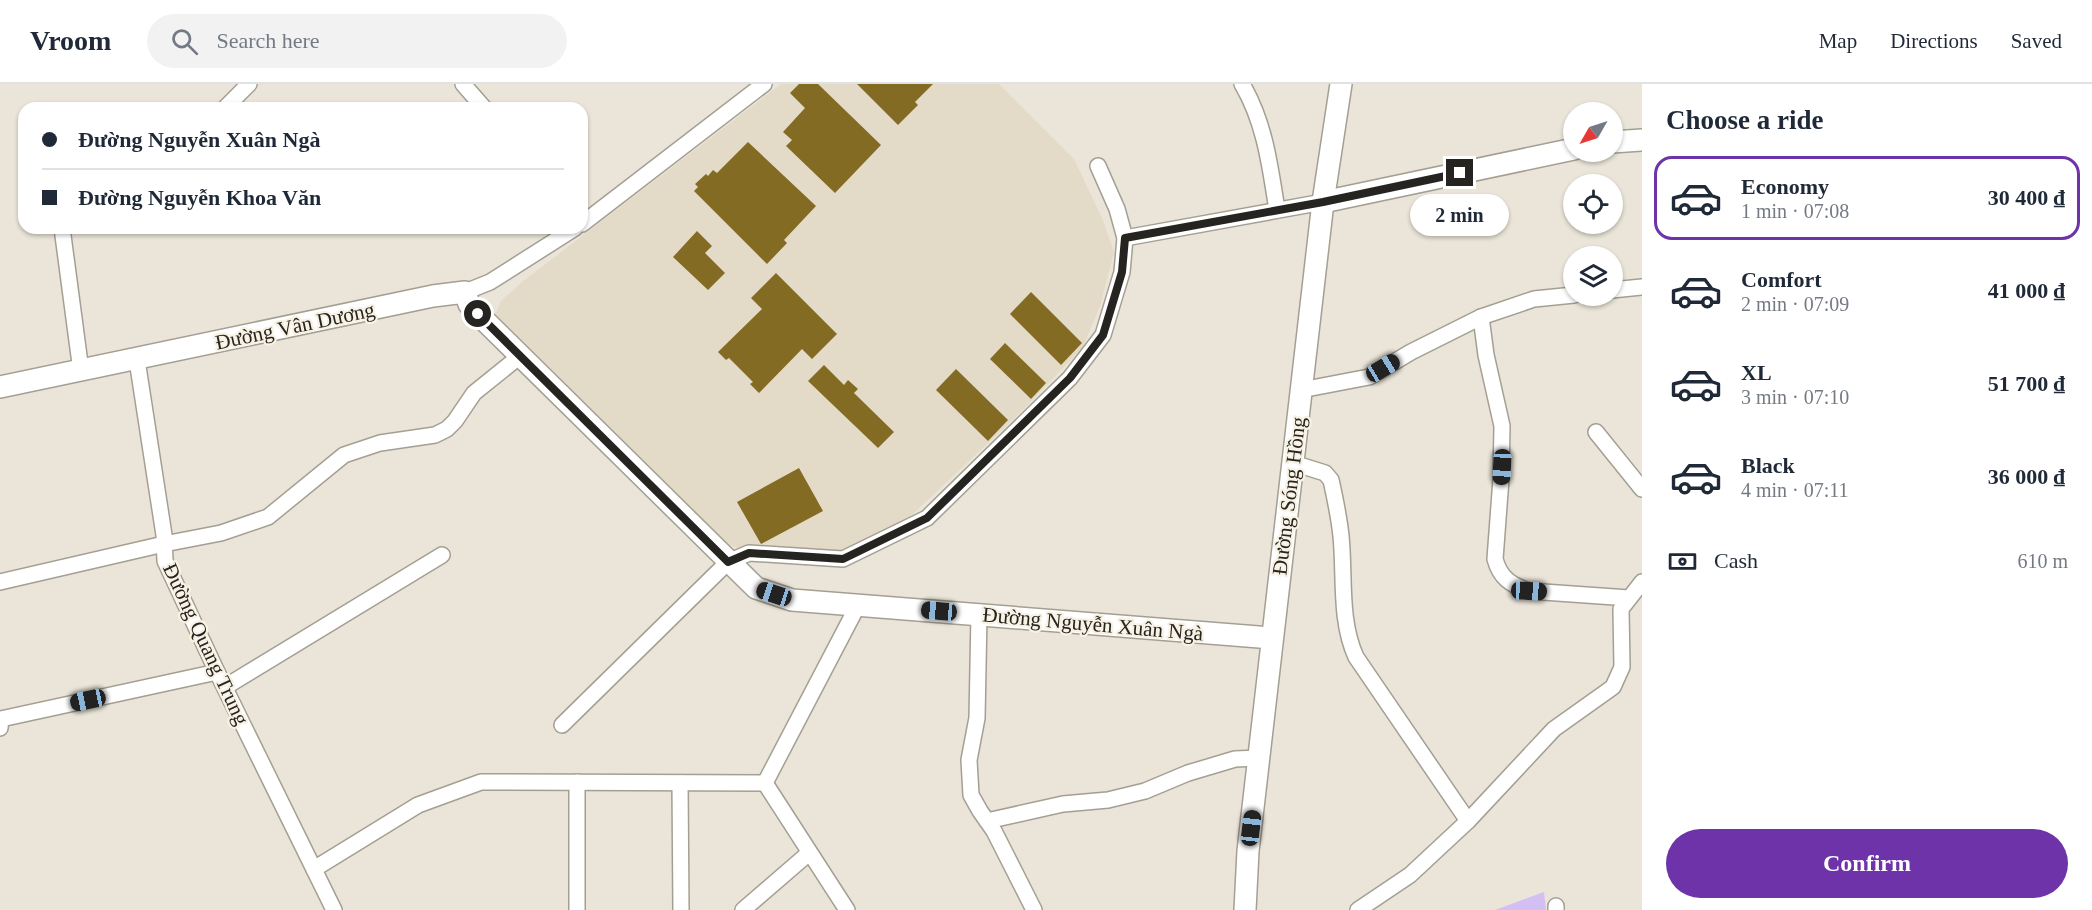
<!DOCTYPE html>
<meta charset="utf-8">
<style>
:root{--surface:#fff;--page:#f2f2f3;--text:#1f2937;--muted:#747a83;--line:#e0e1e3;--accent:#6e33a9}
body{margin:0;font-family:"Times New Roman",serif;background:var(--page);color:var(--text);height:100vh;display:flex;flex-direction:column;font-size:22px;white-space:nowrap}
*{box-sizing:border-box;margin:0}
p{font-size:20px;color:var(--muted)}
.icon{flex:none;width:33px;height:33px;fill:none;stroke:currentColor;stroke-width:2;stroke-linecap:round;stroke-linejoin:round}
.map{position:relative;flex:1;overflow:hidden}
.side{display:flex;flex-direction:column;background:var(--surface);width:450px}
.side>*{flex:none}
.top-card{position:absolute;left:18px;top:18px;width:570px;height:132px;border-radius:18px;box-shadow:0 2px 4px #0004;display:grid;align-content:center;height:132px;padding:0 24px;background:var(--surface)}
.needle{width:39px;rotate:231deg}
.tools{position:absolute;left:1563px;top:18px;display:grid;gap:12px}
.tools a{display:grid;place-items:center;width:60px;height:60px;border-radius:50%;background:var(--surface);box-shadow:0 2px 4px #0004;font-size:30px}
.end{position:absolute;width:27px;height:27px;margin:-14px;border:8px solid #262420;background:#fff;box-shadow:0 0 0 3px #fff}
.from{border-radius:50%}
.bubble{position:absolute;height:42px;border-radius:21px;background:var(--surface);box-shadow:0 2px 4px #0004;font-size:20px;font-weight:800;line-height:42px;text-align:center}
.car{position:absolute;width:18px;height:36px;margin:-18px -9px;border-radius:8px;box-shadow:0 0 4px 2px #0007;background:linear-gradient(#222 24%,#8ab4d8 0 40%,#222 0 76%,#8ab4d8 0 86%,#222 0)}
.top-card b{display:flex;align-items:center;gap:21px;height:57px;font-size:22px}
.top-card b+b{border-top:2px solid var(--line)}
.top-card i{width:15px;height:15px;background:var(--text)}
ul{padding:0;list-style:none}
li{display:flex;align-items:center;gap:18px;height:84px;margin:0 12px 9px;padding:0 12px;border:3px solid transparent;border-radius:18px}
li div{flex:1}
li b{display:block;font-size:22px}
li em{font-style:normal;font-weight:800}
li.selected{border-color:var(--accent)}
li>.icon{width:54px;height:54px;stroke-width:1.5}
h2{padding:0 24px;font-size:27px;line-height:72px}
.pay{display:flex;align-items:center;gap:15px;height:66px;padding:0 24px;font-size:22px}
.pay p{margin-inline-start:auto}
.action{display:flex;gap:12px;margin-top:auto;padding:12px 24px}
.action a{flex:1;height:69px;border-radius:36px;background:var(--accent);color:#fff;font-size:24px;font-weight:800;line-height:69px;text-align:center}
header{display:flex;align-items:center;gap:36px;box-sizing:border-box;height:84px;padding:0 30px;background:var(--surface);border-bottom:2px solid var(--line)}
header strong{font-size:28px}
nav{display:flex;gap:33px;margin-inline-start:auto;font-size:21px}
.search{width:420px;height:54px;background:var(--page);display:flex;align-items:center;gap:15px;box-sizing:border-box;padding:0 21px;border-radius:33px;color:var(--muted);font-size:22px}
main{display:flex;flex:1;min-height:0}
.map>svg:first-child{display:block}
.built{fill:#e3dbc7}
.green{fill:#d4bff4}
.building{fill:#846b23}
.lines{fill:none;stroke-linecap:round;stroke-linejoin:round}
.street-casing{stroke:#a49f93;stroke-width:18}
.secondary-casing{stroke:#a49f93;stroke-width:24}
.street{stroke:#fff;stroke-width:15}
.secondary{stroke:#fff;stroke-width:21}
.route{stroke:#262420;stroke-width:8}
.labels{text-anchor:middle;stroke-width:4.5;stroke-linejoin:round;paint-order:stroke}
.street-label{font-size:21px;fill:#262420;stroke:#f8f2e5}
</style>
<header>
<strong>Vroom</strong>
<div class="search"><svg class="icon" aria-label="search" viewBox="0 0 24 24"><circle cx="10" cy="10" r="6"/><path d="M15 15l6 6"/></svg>Search here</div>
<nav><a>Map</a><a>Directions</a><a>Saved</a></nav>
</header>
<main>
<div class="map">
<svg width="1642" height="826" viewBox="0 0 1642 826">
<rect width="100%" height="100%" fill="#eae5d8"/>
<!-- built -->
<path class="built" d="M781,0H999L1074,75L1102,134L1114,168L1100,222L1083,263L1018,331L899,443L843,469L738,464L724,459L494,233L501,217L522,198Z"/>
<!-- green -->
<path class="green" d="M1544,808L1546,826H1495Z"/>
<!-- building -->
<g class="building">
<path d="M799,0H818L881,61L835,109L786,62L792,56L783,48L805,24L790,9Z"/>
<path d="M857,0H933L915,18L918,21L898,41Z"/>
<path d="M748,58L816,122L784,156L787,159L767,180L694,107L698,103L695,100L706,90L708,92L713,86L717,89Z"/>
<path d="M697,147L712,162L705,169L725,189L708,206L673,173Z"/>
<path d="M776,189L837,250L812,275L802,265L759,309L750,300L753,298L729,274L726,276L718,268L762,225L751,214Z"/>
<path d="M1031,208L1082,259L1061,281L1010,230Z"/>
<path d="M1005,259L1046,299L1031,315L990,275Z"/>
<path d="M824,281L844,301L848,296L858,305L854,309L894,348L878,364L808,297Z"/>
<path d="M956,285L1008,336L988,357L936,306Z"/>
<path d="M799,384L823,427L761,460L737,418Z"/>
</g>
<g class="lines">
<!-- street casing -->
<g class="street-casing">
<g id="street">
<path d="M463,0L484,24"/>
<path d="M1242,0C1265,39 1270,82 1277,126"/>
<path d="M225,24L249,0"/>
<path d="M582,140L764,0"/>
<path d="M62,144L81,287"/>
<path d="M1125,154L1323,118"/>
<path d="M1612,206L1642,203"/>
<path d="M465,208L490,198L575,144"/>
<path d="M1481,233L1486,271L1502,342L1501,395L1495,475C1500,494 1511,501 1529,507L1629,514"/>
<path d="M137,276L164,451L165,477L217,588L334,826"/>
<path d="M1301,306L1369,293L1411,268L1481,233L1534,215L1574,211"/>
<path d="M1596,348L1642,405"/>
<path d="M1293,379L1325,389L1331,396C1335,414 1339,433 1341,452C1345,491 1339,536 1356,573L1468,737"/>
<path d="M0,498L164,460L221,449L268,433L344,371L380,359L435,351L447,345L455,337L474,309L520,272"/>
<path d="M979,531L977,634L969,676L971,711L980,727L994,747L1034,826"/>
<path d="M225,603L442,471"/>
<path d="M562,641L728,478L749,469L843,475L927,434L1070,294L1103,251L1122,188L1125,154L1117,125L1098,82"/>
<path d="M0,644L1,635L217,588"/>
<path d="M577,698V826"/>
<path d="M680,699L681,826"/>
<path d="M765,699L858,521"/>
<path d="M765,699L847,826"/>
<path d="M987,737L1063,720L1108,716L1145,707L1188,689L1235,675L1259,674"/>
<path d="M314,785L418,721L481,698L765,699"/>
<path d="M1556,822V826"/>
<path d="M743,826L809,769"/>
<path d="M1358,826L1410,791L1468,737L1554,645L1613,603L1622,583L1621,525L1642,498"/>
</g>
</g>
<!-- secondary casing -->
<g class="secondary-casing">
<g id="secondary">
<path d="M1612,58L1642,56"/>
<path d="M1323,118L1574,65"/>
<path d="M0,303L433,212L465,208L469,220L478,230L756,504L792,516L1272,554"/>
<path d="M1245,826L1248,767L1323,118L1341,0"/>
</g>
</g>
<!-- street -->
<use href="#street" class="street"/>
<!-- secondary -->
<use href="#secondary" class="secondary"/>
</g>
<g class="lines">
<!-- route -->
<path class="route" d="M478,230L728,478L749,469L843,475L927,434L1070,294L1103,251L1122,188L1125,154L1323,118L1460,89"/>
</g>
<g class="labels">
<!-- street labels -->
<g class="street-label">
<text transform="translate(295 242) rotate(-12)" y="7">Đường Vân Dương</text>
<text transform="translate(1289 412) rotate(-83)" y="7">Đường Sóng Hồng</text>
<text transform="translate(1093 540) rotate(5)" y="7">Đường Nguyễn Xuân Ngà</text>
<text transform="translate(206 560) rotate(65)" y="7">Đường Quang Trung</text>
</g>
</g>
</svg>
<div class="tools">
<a><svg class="needle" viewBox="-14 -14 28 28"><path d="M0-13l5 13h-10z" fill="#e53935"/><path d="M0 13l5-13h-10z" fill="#747a83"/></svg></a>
<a><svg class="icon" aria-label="locate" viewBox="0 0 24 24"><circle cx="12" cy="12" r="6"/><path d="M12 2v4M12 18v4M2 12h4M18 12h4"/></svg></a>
<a><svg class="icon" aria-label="layers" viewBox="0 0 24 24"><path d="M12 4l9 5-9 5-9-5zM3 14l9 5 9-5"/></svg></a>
</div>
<i class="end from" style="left:478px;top:230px"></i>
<i class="end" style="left:1460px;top:89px"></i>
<div class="bubble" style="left:1410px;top:110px;width:99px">2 min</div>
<i class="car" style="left:1383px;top:284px;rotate:59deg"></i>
<i class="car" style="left:1502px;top:383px;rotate:183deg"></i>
<i class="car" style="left:1529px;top:507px;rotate:93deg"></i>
<i class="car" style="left:774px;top:510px;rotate:288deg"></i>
<i class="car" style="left:939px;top:527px;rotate:275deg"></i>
<i class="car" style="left:88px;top:616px;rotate:258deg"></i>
<i class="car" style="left:1251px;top:744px;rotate:7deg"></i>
<div class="top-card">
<b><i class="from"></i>Đường Nguyễn Xuân Ngà</b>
<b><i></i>Đường Nguyễn Khoa Văn</b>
</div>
</div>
<section class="side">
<h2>Choose a ride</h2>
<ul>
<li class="selected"><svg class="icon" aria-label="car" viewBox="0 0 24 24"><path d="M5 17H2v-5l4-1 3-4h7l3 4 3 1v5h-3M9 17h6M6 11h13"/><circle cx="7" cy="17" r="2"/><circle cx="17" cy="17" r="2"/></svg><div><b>Economy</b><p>1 min · 07:08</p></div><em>30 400 ₫</em></li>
<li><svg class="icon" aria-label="car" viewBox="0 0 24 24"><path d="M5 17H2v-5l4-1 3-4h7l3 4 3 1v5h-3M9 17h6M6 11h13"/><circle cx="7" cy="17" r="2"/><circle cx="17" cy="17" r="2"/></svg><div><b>Comfort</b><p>2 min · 07:09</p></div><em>41 000 ₫</em></li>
<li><svg class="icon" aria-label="car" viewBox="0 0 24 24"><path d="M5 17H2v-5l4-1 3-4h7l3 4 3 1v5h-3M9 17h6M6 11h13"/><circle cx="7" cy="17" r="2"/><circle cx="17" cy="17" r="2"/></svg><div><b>XL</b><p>3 min · 07:10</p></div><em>51 700 ₫</em></li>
<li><svg class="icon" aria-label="car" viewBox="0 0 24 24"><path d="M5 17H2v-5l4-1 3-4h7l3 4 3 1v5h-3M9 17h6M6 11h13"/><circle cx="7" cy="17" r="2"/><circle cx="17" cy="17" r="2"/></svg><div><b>Black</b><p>4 min · 07:11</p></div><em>36 000 ₫</em></li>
</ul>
<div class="pay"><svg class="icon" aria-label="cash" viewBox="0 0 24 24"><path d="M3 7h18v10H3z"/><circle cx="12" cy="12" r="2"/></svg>Cash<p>610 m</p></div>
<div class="action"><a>Confirm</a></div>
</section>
</main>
